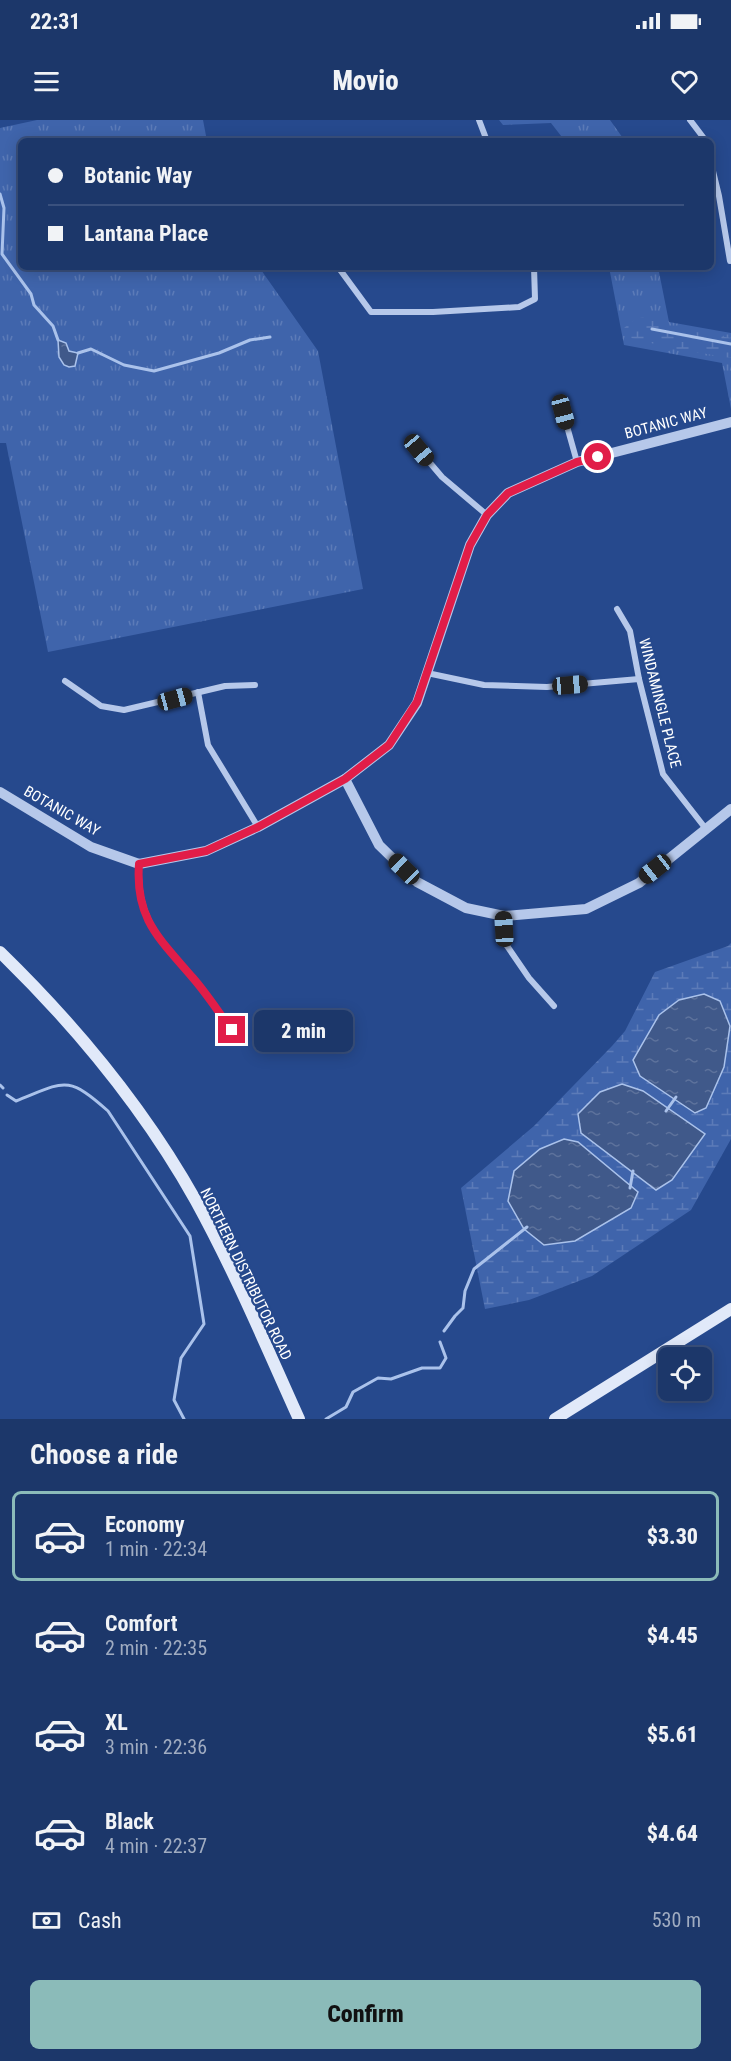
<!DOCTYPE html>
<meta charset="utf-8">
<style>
:root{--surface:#1c376a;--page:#294272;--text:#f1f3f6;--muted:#a0acc1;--line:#3a517e;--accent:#8bbbb9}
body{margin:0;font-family:"Roboto Condensed",sans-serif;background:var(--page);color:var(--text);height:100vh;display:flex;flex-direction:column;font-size:22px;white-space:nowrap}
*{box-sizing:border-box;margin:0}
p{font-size:20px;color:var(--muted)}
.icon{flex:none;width:33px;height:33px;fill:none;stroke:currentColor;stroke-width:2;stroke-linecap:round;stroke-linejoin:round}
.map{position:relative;height:1299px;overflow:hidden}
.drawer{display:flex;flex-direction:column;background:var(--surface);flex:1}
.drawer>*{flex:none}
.hud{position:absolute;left:18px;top:18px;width:696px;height:132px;border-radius:9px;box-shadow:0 3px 15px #0003,0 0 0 2px var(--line);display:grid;align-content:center;height:132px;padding:0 30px;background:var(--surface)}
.controls{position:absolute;left:658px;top:1227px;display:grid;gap:12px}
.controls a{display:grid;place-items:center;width:54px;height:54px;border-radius:9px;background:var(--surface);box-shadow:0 3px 15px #0003,0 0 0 2px var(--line);font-size:30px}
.end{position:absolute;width:27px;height:27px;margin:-14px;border:8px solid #e11d48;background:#fff;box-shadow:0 0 0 3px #fff}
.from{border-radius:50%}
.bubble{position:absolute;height:42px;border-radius:9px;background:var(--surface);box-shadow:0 3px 15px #0003,0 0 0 2px var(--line);font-size:20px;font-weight:800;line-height:42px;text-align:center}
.car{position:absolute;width:18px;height:36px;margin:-18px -9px;border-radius:8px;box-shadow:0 0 4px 2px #0007;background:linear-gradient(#222 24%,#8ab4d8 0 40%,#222 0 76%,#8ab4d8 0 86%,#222 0)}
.hud b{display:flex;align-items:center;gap:21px;height:57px;font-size:22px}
.hud b+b{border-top:2px solid var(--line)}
.hud i{width:15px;height:15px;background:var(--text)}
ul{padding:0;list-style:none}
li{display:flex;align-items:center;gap:18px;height:90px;margin:0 12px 9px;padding:0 18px;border:3px solid transparent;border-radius:9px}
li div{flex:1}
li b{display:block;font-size:22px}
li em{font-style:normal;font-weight:800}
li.current{border-color:var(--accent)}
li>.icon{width:54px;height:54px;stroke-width:1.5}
h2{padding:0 30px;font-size:27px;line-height:72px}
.pay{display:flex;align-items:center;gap:15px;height:66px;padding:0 30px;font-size:22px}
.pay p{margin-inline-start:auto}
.cta{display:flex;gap:12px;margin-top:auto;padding:12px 30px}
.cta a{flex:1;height:69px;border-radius:9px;background:var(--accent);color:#111;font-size:24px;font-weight:800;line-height:69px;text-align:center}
.status{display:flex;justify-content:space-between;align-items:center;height:42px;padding:0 30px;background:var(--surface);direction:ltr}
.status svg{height:16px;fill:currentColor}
header{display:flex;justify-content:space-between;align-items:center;height:78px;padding:0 30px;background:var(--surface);font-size:27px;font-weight:800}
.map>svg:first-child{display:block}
.grass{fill:url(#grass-tufts)}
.wetland{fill:url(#wetland-marsh)}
.water{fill:url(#water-ripples);stroke:#aac2eb;stroke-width:1.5}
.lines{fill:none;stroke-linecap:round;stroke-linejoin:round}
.stream{stroke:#aac2eb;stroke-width:3}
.minor{stroke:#b6c8ea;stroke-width:6}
.tertiary{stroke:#b6c8ea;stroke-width:10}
.secondary{stroke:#e1e9f9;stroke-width:12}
.route{stroke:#e11d48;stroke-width:8}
.labels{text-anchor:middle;stroke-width:4.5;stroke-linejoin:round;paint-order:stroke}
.street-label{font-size:15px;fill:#fff;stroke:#26498d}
</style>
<div class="status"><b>22:31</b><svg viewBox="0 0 49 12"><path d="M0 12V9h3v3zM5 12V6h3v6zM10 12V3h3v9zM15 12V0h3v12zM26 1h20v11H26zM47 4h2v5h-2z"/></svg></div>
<header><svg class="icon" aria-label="menu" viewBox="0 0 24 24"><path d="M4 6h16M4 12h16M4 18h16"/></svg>Movio<svg class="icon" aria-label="heart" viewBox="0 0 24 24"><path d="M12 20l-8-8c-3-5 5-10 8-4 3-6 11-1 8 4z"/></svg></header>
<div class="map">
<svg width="731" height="1299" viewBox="0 0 731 1299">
<defs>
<pattern id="grass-tufts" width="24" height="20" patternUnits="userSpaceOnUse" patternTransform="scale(1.5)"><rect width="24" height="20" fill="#3f64ab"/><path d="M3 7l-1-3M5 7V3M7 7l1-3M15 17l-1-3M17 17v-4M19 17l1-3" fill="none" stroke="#5c7bb8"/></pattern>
<pattern id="wetland-marsh" width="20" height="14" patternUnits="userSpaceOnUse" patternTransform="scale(1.5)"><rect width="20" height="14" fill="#3f64ab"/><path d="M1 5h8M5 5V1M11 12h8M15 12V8" fill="none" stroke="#5c7bb8"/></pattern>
<pattern id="water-ripples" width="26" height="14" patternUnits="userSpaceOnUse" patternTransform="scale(1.5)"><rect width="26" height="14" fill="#40598a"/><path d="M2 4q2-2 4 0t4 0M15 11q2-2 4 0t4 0" fill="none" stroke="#5d729c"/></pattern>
</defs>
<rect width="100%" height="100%" fill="#26498d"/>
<!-- grass -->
<g class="grass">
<path d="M37,0H203L207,21H21V147H259L318,231L363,469L48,532L6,323H0V8Z"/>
<path d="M499,0H610L625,21H565L551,3L503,5Z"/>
<path d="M609,147H658L669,202L731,213V289L722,243L624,225Z"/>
</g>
<!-- wetland -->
<g class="wetland">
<path d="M657,194L667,207L731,218V238L671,228L631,218L624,208L635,199Z"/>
<path d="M731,823V1019L691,1090L592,1156L529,1180L485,1189L461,1068L534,1006L612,926L625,911L655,852L728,826Z"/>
</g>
<!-- water -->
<g class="water">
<path d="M58,220L66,223L69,231L78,233L75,246L69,247L64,245L59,237Z"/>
<path d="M704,874L720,881L730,906L724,947L706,988L695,993L640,956L633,940L659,895L679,880Z"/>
<path d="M622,964L643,971L705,1014L672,1060L656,1070L581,1013L578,994L600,972Z"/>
<path d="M564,1019L578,1022L638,1072L631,1088L575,1121L544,1125L524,1109L508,1081L514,1051L540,1029Z"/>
</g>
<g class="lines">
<!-- stream -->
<g class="stream">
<path d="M0,74L4,88L2,134L31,174L34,185L53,206L58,220"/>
<path d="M652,209L731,224"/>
<path d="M78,233L91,229L124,245L154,251L219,233L250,220L270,217"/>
<path d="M0,965L3,968"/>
<path d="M7,975L16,981C64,962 67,954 108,991L190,1116L204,1204L181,1238L174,1280L184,1299"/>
<path d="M666,991L676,977"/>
<path d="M630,1068L633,1051"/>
<path d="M444,1211L455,1196L463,1188L465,1171L474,1149L527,1107"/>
<path d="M326,1299L346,1287L353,1272L378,1258L391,1259L422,1248H440L446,1238L440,1222"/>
</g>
<!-- minor -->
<g class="minor">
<path d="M479,0L487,21"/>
<path d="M690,0L706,21"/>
<path d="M711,43L719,76L730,141"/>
<path d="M338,147L371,192H433L519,187L535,179L534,147"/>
<path d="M563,292L577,342"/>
<path d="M419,330L442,357L487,395"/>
<path d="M617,489L630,511L639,559L663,654L706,709"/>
<path d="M427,553L484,565L547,567L639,559"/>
<path d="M65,561L101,586L124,590L225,566L255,565"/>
<path d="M198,572L208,625L258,707"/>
<path d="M139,744C136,799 159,818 193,858C207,874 219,893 232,910"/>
<path d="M504,796L505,823L529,858L554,886"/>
</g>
<!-- tertiary -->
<g class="tertiary">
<path d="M345,659L379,725L417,762L466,788L504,796L586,789L639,763L731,689"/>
<path d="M0,672L91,727L139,744L206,731L258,707L345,659L389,625L417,583L470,425L487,395L508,373L577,342L731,302"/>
</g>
<!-- secondary -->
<g class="secondary">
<path d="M0,832C76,906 144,988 196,1081C235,1152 266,1226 299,1299"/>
<path d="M555,1299L731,1189"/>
</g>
</g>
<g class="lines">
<!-- route -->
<path class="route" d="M232,910C219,893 207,874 193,858C159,818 135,799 139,744L206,731L258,707L345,659L389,625L417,582L470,425L487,395L508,373L577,342L598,337"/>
</g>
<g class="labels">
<!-- street labels -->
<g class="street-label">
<text transform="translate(666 303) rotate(-15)" y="5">BOTANIC WAY</text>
<text transform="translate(660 583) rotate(76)" y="5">WINDAMINGLE PLACE</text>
<text transform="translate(62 691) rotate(30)" y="5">BOTANIC WAY</text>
<text transform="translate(246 1154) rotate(64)" y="5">NORTHERN DISTRIBUTOR ROAD</text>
</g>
</g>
</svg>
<div class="controls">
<a><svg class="icon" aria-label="locate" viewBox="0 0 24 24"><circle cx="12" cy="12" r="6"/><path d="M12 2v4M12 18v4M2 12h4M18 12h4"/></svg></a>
</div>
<i class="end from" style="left:598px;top:337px"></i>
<i class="end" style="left:232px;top:910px"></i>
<div class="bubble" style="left:254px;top:890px;width:99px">2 min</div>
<i class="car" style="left:563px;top:292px;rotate:165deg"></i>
<i class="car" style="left:419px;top:330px;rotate:140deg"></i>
<i class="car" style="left:570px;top:565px;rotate:85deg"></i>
<i class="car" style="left:175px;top:579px;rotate:75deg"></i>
<i class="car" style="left:404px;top:749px;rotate:314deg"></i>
<i class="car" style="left:655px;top:749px;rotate:232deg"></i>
<i class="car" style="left:504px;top:809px;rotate:357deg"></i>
<div class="hud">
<b><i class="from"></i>Botanic Way</b>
<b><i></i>Lantana Place</b>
</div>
</div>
<section class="drawer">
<h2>Choose a ride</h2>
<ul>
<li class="current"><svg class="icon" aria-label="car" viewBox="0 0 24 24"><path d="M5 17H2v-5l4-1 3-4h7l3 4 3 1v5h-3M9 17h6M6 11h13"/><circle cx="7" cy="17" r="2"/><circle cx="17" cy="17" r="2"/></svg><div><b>Economy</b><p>1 min · 22:34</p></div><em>$3.30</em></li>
<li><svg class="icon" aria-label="car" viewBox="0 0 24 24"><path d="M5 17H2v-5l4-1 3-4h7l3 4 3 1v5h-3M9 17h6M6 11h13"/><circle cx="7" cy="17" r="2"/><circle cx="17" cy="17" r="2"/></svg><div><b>Comfort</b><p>2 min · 22:35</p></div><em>$4.45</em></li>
<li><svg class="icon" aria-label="car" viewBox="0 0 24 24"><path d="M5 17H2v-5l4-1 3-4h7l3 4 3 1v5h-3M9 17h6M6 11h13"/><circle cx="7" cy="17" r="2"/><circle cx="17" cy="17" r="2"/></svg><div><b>XL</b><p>3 min · 22:36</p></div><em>$5.61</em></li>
<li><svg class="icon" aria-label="car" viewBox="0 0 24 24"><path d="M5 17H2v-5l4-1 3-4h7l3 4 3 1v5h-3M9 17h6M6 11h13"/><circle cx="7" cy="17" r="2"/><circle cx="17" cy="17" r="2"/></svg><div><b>Black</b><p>4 min · 22:37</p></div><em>$4.64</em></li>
</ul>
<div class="pay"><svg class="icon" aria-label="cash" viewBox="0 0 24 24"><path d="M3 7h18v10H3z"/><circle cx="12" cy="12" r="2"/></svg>Cash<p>530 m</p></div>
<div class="cta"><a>Confirm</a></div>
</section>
